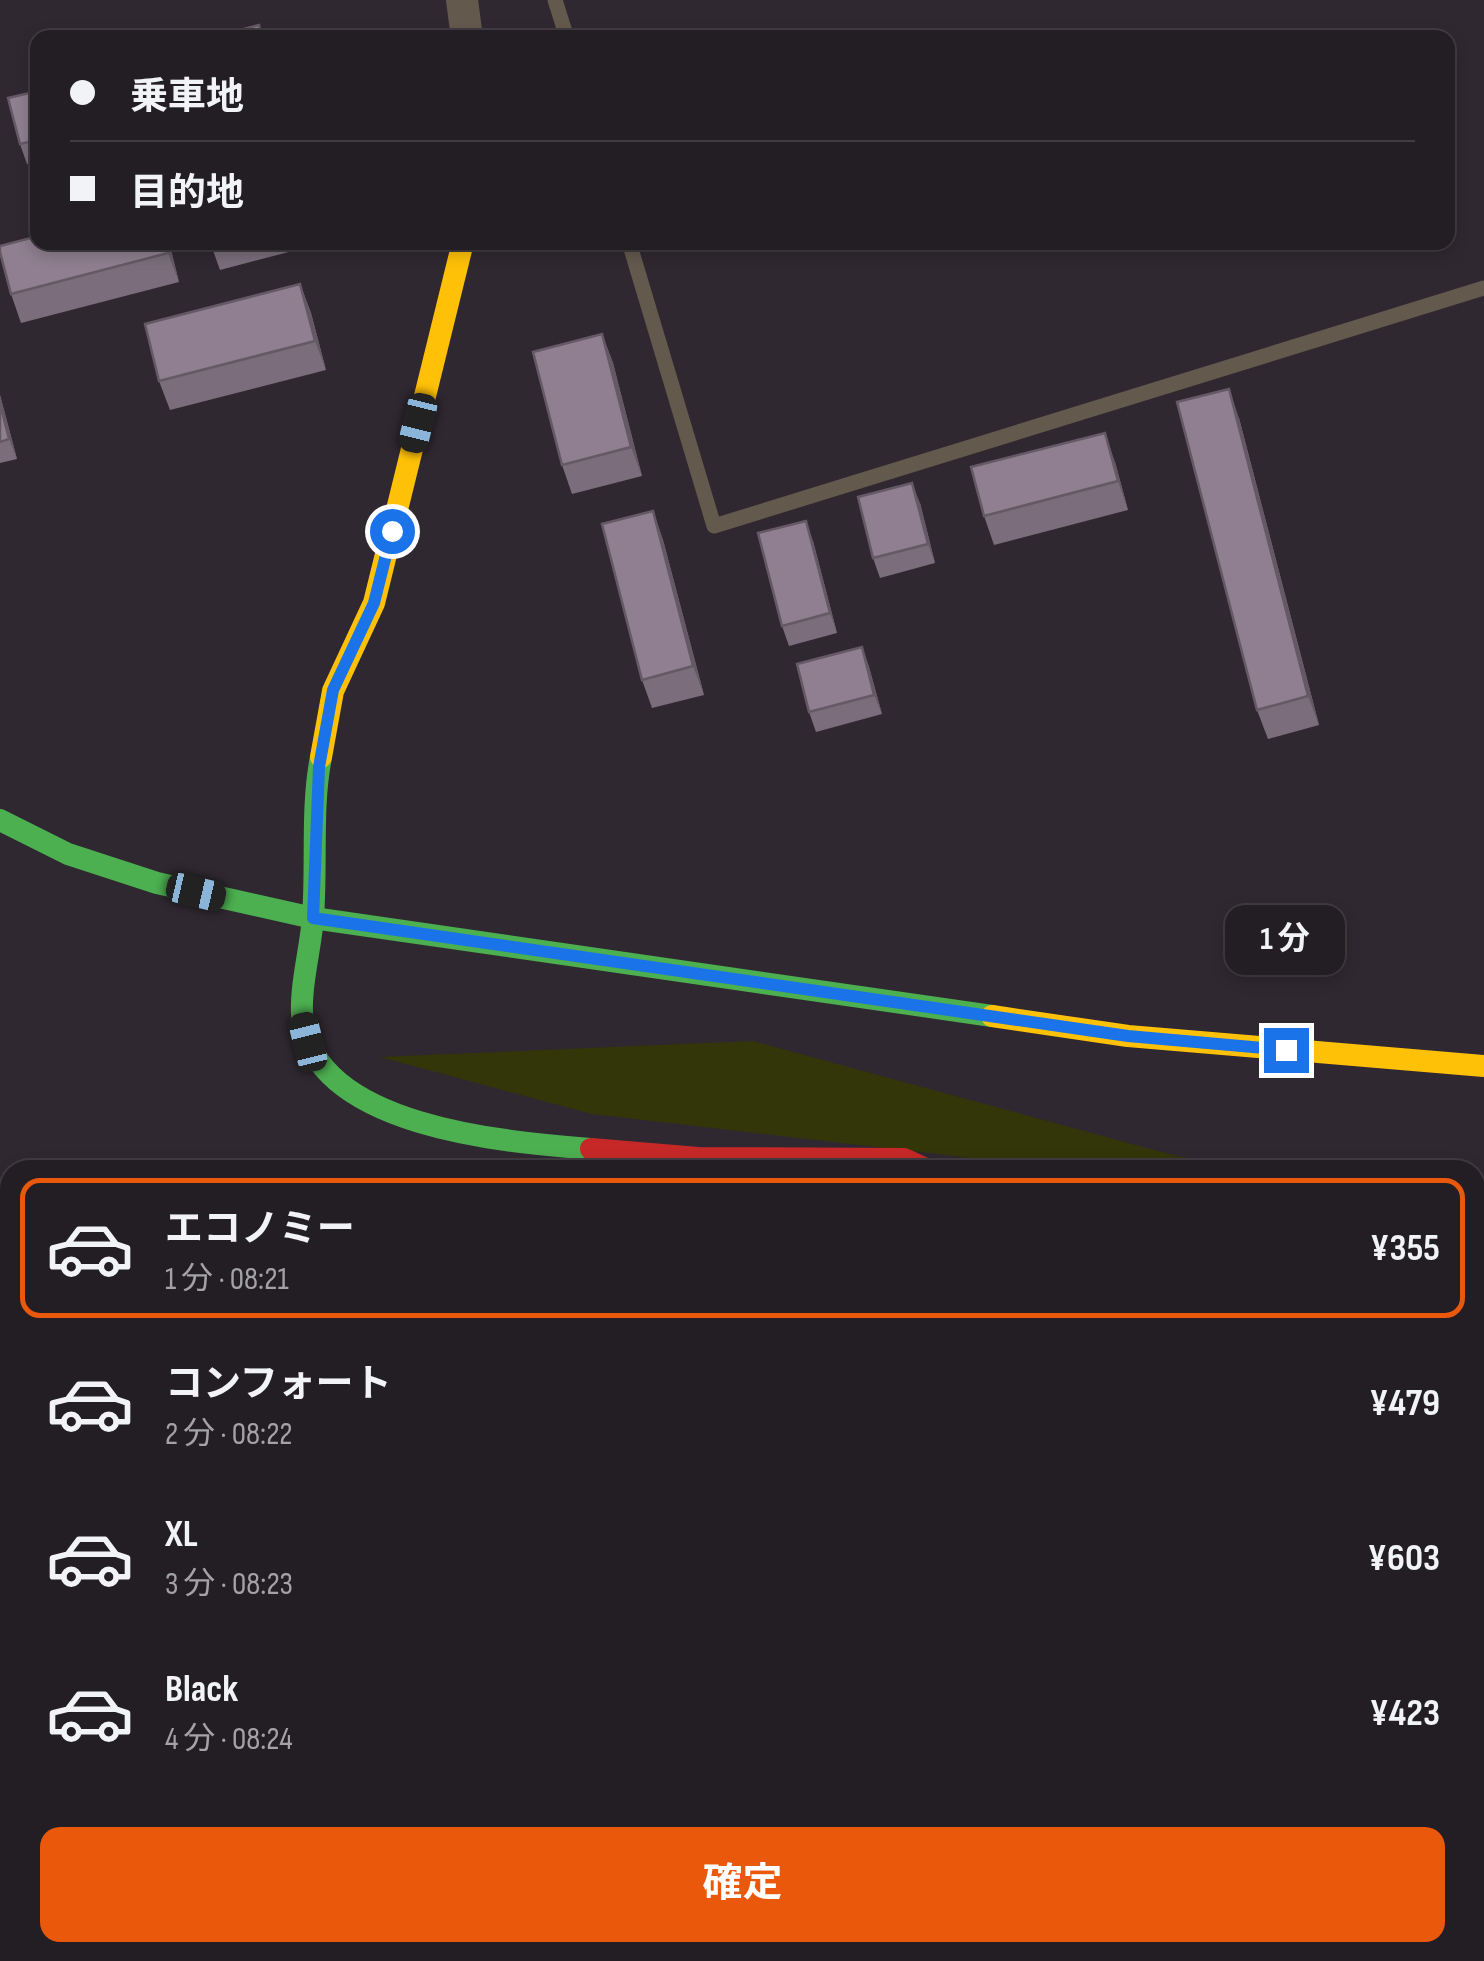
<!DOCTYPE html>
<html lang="ja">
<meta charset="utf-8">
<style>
:root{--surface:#231e24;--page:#2f2b31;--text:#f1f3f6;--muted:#a3a2a6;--line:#403c41;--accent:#ea580c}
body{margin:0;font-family:"Sofia Sans Condensed","Noto Sans JP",sans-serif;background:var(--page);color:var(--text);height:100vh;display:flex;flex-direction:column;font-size:38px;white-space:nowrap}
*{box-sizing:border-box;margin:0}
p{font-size:32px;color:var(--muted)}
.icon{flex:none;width:55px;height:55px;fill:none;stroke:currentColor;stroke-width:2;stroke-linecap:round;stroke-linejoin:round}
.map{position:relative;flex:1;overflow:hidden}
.details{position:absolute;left:0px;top:1160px;width:1485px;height:802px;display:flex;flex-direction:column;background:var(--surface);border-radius:30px 30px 0 0;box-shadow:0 5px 15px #0003,0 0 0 2px var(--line)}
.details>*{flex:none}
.top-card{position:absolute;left:30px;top:30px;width:1425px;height:220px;border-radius:20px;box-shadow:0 5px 15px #0003,0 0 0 2px var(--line);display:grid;align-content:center;height:220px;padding:0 40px;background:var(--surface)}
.end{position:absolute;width:45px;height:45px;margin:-22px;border:12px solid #1a73e8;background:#fff;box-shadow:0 0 0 5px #fff}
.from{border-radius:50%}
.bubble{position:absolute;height:70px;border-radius:20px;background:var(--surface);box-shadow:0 5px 15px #0003,0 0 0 2px var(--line);font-size:32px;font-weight:700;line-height:70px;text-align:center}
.car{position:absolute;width:30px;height:60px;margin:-30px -15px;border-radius:12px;box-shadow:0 0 8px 2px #0007;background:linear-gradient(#222 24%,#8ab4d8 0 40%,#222 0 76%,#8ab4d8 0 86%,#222 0)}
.top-card b{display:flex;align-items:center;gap:35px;height:95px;font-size:38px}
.top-card b+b{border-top:2px solid var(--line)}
.top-card i{width:25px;height:25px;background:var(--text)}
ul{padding:18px 0 0;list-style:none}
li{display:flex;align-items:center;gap:30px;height:140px;margin:0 20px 15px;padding:0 20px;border:5px solid transparent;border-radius:20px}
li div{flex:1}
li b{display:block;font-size:38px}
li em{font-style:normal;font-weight:700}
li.selected{border-color:var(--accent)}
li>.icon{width:90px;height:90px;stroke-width:1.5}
.cta{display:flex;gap:20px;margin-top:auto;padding:20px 40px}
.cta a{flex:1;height:115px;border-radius:20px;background:var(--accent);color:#fff;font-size:40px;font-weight:700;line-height:115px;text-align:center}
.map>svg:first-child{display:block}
.green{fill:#323609}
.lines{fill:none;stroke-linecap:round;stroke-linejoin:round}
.lane{stroke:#64594d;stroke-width:15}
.street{stroke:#64594d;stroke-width:32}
.fast{stroke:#4caf50;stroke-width:22}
.slow{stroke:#ffc107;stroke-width:22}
.jam{stroke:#c62828;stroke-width:22}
.wall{fill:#7b6d7c}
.shaded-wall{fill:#645965}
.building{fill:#8f7f90;stroke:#645965;stroke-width:2.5}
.route{stroke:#1a73e8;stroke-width:12}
</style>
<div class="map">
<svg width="1484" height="1961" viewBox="0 0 1484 1961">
<rect width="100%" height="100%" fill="#2f2830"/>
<!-- green -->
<g class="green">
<path d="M753,1041L1176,1156L1262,1170H1019L1015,1163L592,1114L380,1057Z"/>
<path d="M1475,1204L1484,1205V1374L1475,1375Z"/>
<path d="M0,1720L10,1727V1952L164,1953L165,1961H0Z"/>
</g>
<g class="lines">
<!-- lane -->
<g class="lane">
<path d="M555,0L567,38"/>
<path d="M629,242L714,526L1484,288"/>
</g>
<!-- street -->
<g class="street">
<path d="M462,0L467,38"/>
<path d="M1354,1952L1357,1961"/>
</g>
<!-- fast -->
<g class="fast">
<path d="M321,757C311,808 317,864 313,917C311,948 298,993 303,1023C320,1128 507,1142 591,1149"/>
<path d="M0,820L68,854L157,883L313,918L992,1016"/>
</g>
<!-- slow -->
<g class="slow">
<path d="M321,757L333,691L374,603L463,242"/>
<path d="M992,1016L1128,1036L1484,1066"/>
</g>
<!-- jam -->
<path class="jam" d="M591,1149L698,1158L904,1159L928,1170"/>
</g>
<!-- wall -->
<g class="wall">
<path d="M38,91V162L27,164L20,144Z"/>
<path d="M38,242H169L179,282L21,323L11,294Z"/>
<path d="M210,242H327L220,270Z"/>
<path d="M300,284L311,313L326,370L170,410L159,381Z"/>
<path d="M602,334L613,363L642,476L572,494L562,465Z"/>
<path d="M0,395L17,459L0,463Z"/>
<path d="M1239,418L1319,725L1268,739L1257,710Z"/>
<path d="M1115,462L1128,510L994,545L984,516Z"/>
<path d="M920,503L935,563L880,578L873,558Z"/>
<path d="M653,511L663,540L704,695L652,708L642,680Z"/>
<path d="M813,541L837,633L789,646L782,626Z"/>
<path d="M862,647L869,667L882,714L816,732L809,712Z"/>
<path d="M562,1952H752L753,1957L752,1961H593Z"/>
</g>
<!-- shaded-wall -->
<g class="shaded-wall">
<path d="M166,242H169L179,282L168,253Z"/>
<path d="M300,284L311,313L326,370L315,341Z"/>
<path d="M602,334L613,363L642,476L631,447Z"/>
<path d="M1229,389L1239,418L1319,725L1308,696Z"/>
<path d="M0,395L17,459L9,439L0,403Z"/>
<path d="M1105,433L1115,462L1128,510L1118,481Z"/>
<path d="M912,483L920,503L935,563L928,544Z"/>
<path d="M653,511L663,540L704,695L693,666Z"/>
<path d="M806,521L813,541L837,633L830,613Z"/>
<path d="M862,647L869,667L882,714L874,695Z"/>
<path d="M736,1952H752L753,1957L752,1961H734Z"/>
</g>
<!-- building -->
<g class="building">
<path d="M259,25L262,38H210Z"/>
<path d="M38,91V140L20,144L8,98Z"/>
<path d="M38,236V242H166L168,253L11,294L0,252V246Z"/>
<path d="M300,284L315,341L159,381L145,324Z"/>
<path d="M602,334L631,447L562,465L533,352Z"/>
<path d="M1229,389L1308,696L1257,710L1177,402Z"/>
<path d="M0,403L9,439L0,442Z"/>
<path d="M1105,433L1118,481L984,516L971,467Z"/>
<path d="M912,483L928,544L873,558L858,497Z"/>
<path d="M653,511L693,666L642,680L602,524Z"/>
<path d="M806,521L830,613L782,626L758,533Z"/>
<path d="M862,647L874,695L809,712L797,664Z"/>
<path d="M661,1952H736L734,1961H693Z"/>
</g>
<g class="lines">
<!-- route -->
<path class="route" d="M392,531L374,603L333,690L319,767L313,918L1128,1036L1286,1050"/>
</g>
</svg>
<i class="end from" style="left:392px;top:531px"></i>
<i class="end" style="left:1286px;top:1050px"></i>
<div class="bubble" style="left:1225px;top:905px;width:120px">1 分</div>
<i class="car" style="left:418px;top:423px;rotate:194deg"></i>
<i class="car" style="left:196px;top:892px;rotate:103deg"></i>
<i class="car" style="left:308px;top:1042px;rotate:346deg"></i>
<div class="top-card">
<b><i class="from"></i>乗車地</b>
<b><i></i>目的地</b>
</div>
<section class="details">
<ul>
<li class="selected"><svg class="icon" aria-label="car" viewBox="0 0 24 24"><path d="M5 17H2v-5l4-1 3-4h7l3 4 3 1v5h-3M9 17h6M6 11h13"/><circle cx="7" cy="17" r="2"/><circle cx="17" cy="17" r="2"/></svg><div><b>エコノミー</b><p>1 分 · 08:21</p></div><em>¥355</em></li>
<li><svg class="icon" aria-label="car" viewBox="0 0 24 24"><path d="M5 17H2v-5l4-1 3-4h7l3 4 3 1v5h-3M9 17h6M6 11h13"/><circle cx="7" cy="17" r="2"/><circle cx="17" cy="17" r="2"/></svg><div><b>コンフォート</b><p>2 分 · 08:22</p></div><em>¥479</em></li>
<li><svg class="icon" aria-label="car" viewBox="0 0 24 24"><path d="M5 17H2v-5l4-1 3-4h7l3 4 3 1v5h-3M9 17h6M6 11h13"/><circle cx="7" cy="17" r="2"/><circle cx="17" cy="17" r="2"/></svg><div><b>XL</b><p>3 分 · 08:23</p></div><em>¥603</em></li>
<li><svg class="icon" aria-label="car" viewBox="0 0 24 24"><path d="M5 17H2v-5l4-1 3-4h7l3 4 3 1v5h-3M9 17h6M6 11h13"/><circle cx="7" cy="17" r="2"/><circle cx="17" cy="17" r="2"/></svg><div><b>Black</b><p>4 分 · 08:24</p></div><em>¥423</em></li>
</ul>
<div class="cta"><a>確定</a></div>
</section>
</div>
